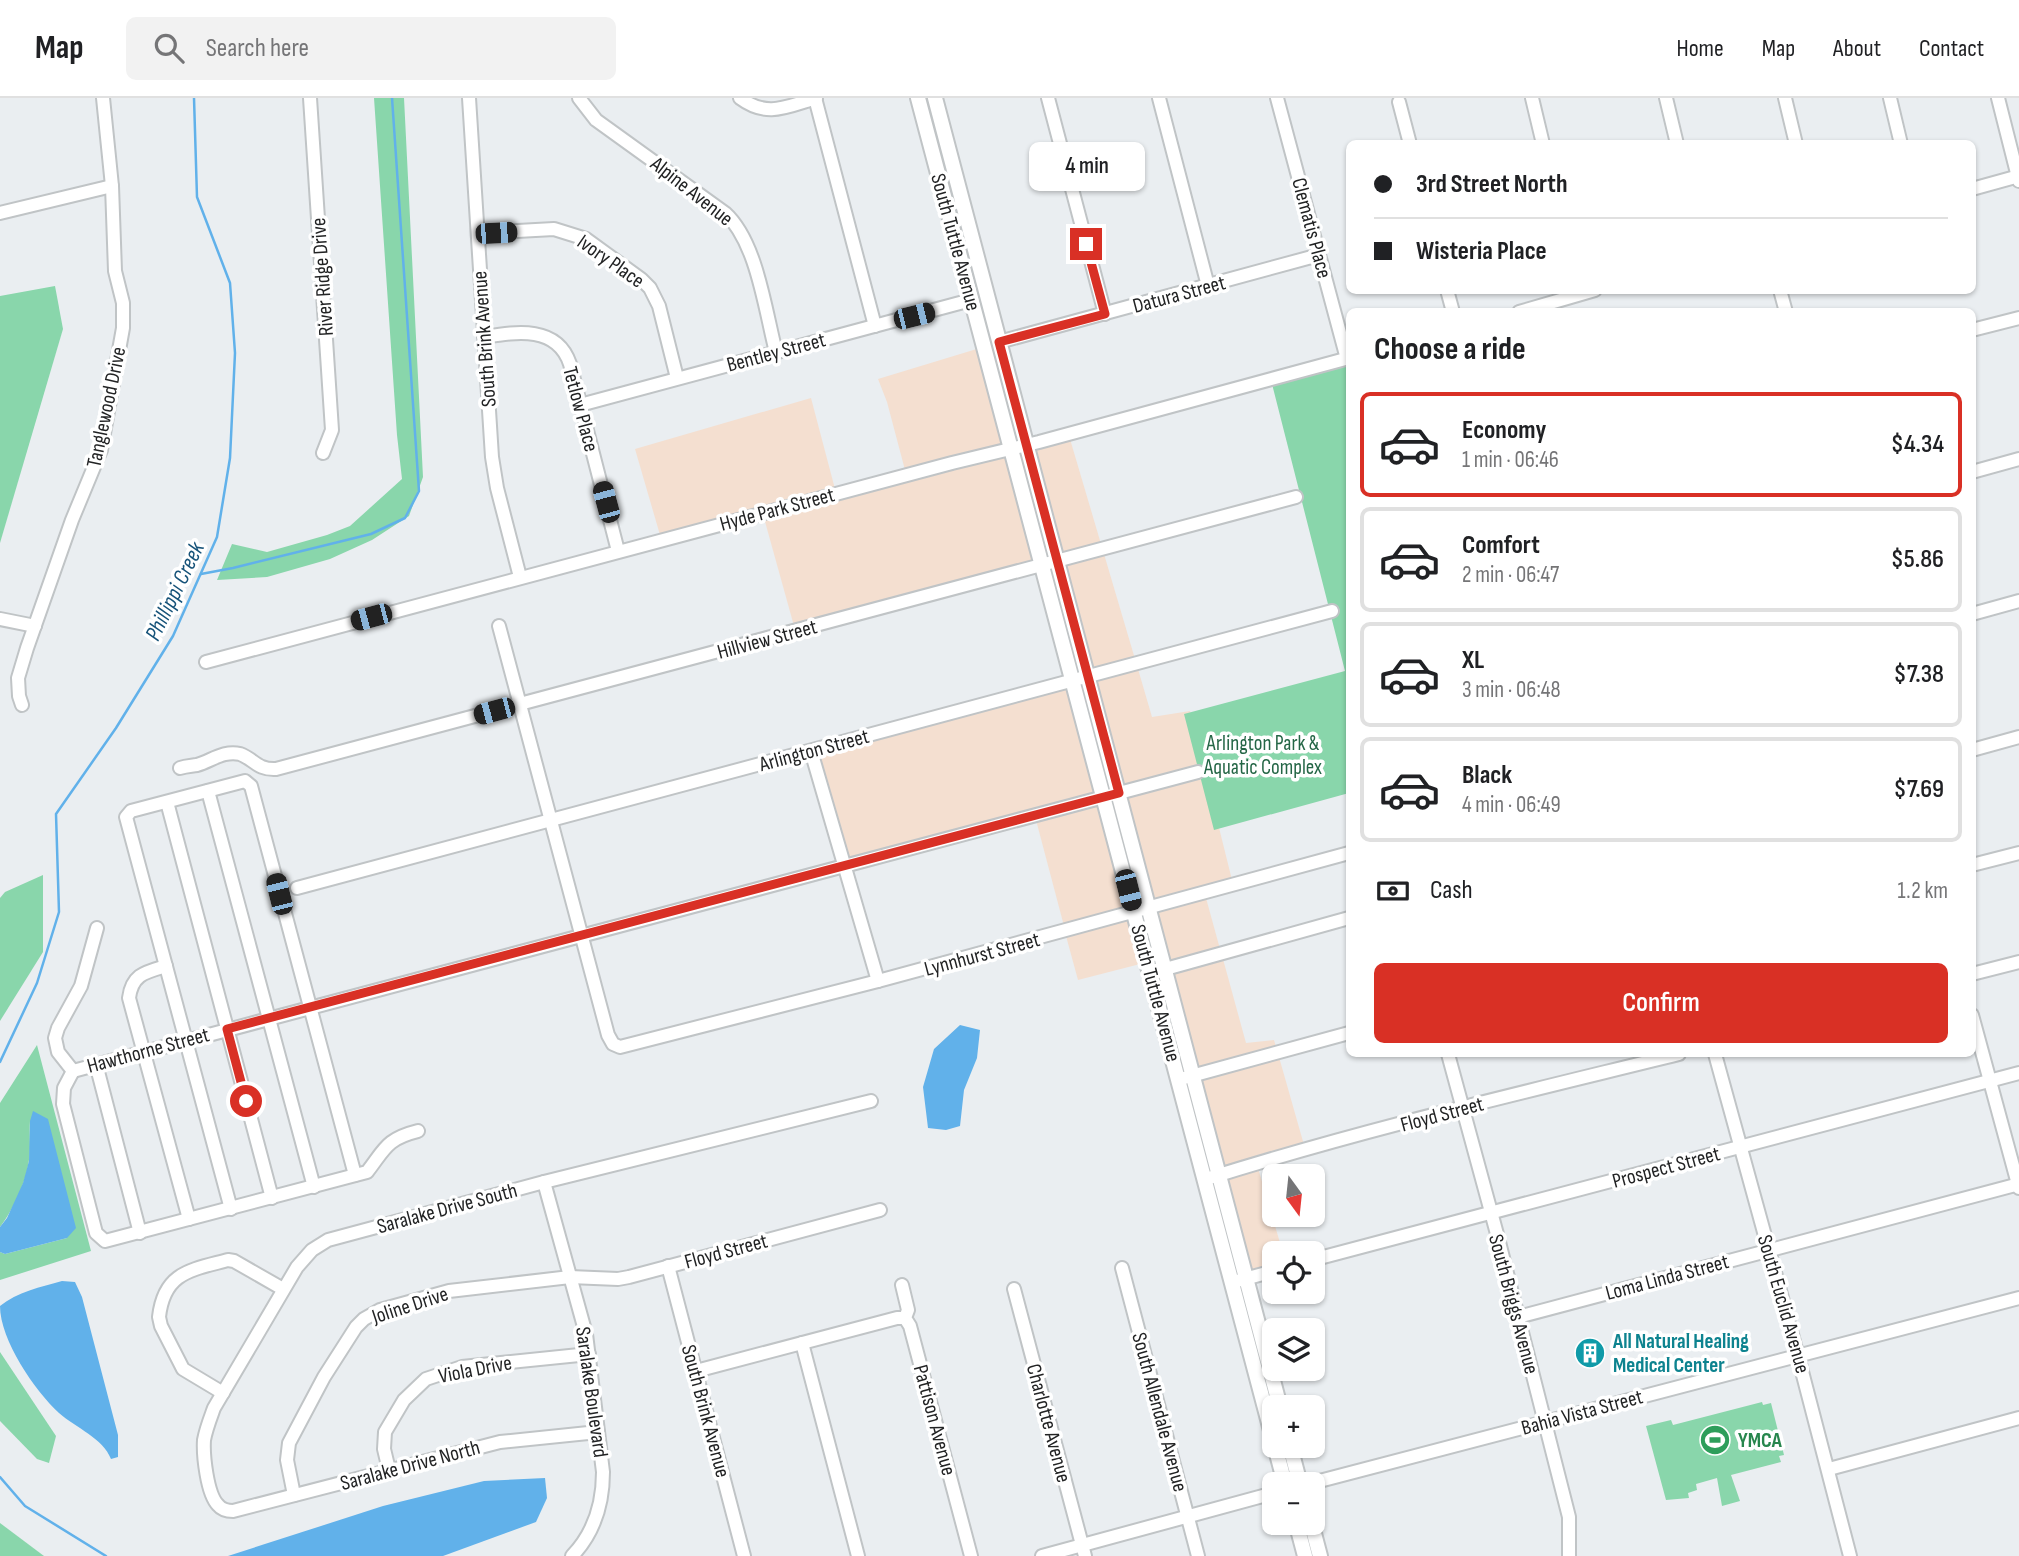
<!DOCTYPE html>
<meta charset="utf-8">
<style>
:root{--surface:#fff;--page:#f2f2f2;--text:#202124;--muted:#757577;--line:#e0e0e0;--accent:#d93025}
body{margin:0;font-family:"Sofia Sans Condensed",sans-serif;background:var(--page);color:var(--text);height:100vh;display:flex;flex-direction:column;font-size:26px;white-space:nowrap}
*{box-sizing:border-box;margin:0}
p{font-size:23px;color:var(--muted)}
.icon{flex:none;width:38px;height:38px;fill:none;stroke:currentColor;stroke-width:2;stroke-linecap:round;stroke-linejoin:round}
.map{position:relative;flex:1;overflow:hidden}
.drawer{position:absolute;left:1346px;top:210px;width:630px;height:749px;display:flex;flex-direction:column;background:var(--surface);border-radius:10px;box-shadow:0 2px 5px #0004}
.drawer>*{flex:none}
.hud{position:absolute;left:1346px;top:42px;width:630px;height:154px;border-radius:10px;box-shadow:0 2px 5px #0004;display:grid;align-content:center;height:154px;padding:0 28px;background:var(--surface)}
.needle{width:46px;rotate:165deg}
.tools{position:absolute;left:1262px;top:1066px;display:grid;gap:14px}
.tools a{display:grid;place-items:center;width:63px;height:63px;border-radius:10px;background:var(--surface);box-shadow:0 2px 5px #0004;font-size:35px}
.end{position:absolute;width:32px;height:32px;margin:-16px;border:9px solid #d93025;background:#fff;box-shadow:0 0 0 4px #fff}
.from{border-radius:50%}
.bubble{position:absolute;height:49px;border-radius:10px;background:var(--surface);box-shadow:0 2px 5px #0004;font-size:23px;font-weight:600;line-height:49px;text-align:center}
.car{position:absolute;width:21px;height:42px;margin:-21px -10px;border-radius:9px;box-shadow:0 0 5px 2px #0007;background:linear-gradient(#222 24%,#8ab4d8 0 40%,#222 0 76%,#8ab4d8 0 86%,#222 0)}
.hud b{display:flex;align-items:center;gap:24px;height:66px;font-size:26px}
.hud b+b{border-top:2px solid var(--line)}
.hud i{width:18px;height:18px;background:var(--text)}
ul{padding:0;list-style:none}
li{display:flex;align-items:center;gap:21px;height:105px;margin:0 14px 10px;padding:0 14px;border:4px solid var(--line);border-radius:10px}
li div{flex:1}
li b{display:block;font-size:26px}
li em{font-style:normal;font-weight:600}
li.active{border-color:var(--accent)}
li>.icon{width:63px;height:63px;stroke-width:1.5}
h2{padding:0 28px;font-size:32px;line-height:84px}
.pay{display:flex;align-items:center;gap:18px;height:77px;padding:0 28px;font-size:26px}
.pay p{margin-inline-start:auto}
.action{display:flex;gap:14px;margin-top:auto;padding:14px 28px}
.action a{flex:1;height:80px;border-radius:10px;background:var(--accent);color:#fff;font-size:28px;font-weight:600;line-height:80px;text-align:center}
header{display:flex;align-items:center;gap:42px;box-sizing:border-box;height:98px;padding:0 35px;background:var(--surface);border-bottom:2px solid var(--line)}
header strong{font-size:33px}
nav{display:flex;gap:38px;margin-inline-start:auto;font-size:24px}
.search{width:490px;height:63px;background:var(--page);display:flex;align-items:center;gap:18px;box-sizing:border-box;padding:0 24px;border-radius:10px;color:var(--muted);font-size:26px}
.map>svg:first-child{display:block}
.commercial{fill:#f4dfd0}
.green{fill:#89d6ab}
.water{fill:#61b1ea}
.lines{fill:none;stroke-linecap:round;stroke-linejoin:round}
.stream{stroke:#61b1ea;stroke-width:2.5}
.minor-casing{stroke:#c0c4c6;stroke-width:16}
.major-casing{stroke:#c0c4c6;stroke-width:18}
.minor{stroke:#fff;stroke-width:12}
.major{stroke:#fff;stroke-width:14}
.route{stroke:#d93025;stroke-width:9}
.labels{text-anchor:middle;stroke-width:7;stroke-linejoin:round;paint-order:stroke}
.street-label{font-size:21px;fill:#222324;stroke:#fff}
.park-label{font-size:21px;fill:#246646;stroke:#fff}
.culture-label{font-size:21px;font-weight:bold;fill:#0d838f;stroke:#fff;text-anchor:start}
.leisure-label{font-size:21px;font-weight:bold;fill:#27864d;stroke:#fff;text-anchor:start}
.water-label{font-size:23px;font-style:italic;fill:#175379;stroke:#fff}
</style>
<header>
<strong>Map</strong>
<div class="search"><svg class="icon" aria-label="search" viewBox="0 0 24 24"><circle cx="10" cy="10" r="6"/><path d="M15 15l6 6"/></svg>Search here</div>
<nav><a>Home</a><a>Map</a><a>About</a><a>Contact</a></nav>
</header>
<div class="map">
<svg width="2019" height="1458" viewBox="0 0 2019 1458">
<rect width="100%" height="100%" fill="#eaeef1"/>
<!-- commercial -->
<g class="commercial">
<path d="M980,250L1006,346L905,372L887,304L878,281Z"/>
<path d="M811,300L835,391L660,437L635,351Z"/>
<path d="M1070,341L1101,446L1061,457L1032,351Z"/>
<path d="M1009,357L1037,463L794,528L764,420Z"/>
<path d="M1104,456L1135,561L1092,573L1064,467Z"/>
<path d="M1138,571L1152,619L1190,613L1232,782L1152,805L1095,583Z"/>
<path d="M1071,589L1098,695L847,761L817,657Z"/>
<path d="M1101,705L1128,811L1064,828L1036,722Z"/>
<path d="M1206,800L1220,851L1169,865L1154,815Z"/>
<path d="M1131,821L1144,865L1078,882L1066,838Z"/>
<path d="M1223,861L1246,945L1274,942L1276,949L1197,971L1171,875Z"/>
<path d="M1279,959L1304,1047L1222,1070L1199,981Z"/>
<path d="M1258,1070L1283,1155H1274V1167L1250,1174L1225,1080Z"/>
</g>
<!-- green -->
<g class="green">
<path d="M374,0H404L423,379L409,418L372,442L330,461L267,479L217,482L232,446L267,454L327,437L350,428L402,381L397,337Z"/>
<path d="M55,188L63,231L0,445V198Z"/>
<path d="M1349,265V695L1214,732L1184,616L1345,573L1272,286Z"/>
<path d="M43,777V854L0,923V800L5,794Z"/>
<path d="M37,947L91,1153L0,1182V1154L5,1156L67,1140L30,1023C29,1036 31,1050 29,1062C26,1085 13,1112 0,1129V1005Z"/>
<path d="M0,1254L56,1338L49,1365L37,1361L0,1323Z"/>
<path d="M1762,1304L1763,1307L1771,1305L1784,1357L1779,1358L1781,1364L1731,1377L1740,1403L1722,1408L1717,1380L1696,1386L1697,1392L1688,1395L1689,1400L1666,1402L1646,1328L1671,1322L1673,1327Z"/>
<path d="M0,1425L44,1458H0Z"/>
</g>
<!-- water -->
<g class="water">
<path d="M960,927L980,932L977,960L964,992L960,1028L946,1032L928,1030L923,989L934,951Z"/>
<path d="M33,1013L48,1021L76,1130L67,1140L5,1156L0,1154V1129L7,1120L23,1085L29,1063L30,1023Z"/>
<path d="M62,1183L75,1184L82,1199L118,1337V1359L111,1361C103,1340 76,1330 59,1315C35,1293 0,1242 0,1208C17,1194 41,1189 62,1183Z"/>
<path d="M545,1380L547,1400L536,1424L443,1458H228L383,1408L484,1383Z"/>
</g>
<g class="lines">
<!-- stream -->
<g class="stream">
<path d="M201,476L233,470L371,436L405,420L419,393L392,0"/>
<path d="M0,964L37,885L59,814L56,716L116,630L173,538L217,439L230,360L235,255L230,185L197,99L194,0"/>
<path d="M0,1379L25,1408L106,1458"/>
</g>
<!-- minor casing -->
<g class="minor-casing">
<g id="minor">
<path d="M310,0L332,332L323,355"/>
<path d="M469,0L492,359L497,390L520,479"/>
<path d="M579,0L596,22L725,115C757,144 765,212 776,254"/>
<path d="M740,0C767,20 786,9 816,0"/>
<path d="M815,0L875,228"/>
<path d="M1048,0L1105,216"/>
<path d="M1159,0L1208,188"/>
<path d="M1277,0L1347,261"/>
<path d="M1532,0L1543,46"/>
<path d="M1666,0L1677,46"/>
<path d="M1785,0L1796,46"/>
<path d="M1890,0L1901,46"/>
<path d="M1998,0L2019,83"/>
<path d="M1399,4L1410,46"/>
<path d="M1972,91L2019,78"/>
<path d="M0,115L112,88"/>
<path d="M478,135L554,131L586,141L641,181L650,190L659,208L677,280"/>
<path d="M1447,192L1453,214"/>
<path d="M1780,192L1786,214"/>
<path d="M1519,214L1595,192"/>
<path d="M1972,232L2019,220"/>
<path d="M484,239C516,234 557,227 570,266L618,453"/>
<path d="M999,244L1319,157"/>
<path d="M580,307L971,202"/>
<path d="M1972,374L2019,361"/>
<path d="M1972,516L2019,503"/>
<path d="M0,521L35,528"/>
<path d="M499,528L608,937L613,946L620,949L878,883L1349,755"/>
<path d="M206,564L952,365L1039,344L1349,260"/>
<path d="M22,607L19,598L18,580L27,550L72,422L101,352L123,230V205L115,173L112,88L103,0"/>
<path d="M1972,652L2019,639"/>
<path d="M811,653L878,883"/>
<path d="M180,670C186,668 191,668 197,667C211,663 224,652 240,656C254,661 257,672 276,671L1296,399"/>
<path d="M208,693L314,1089"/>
<path d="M167,704L272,1100"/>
<path d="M1972,767L2019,755"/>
<path d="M297,790L1332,513"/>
<path d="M166,868C146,874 132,876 129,900L189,1121"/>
<path d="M1151,875L1349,820"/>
<path d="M1972,876L2019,864"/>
<path d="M1972,917L2019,1090"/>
<path d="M1448,956L1497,1136L1569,1419V1458"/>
<path d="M1715,956L1798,1258L1850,1458"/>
<path d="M96,966L140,1135"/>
<path d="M73,973L1198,674"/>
<path d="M73,973L64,990L63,1006L96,1135L105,1143L367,1074C385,1051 386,1041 418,1033"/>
<path d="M73,973L58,954L55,940L58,930L81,888L97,830"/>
<path d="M1184,980L1349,935"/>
<path d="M1206,1081C1361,1032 1521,995 1679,956"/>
<path d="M544,1084L586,1236L603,1374C603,1406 594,1435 572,1458"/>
<path d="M231,1111L126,719L131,713L245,683L251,688L355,1077"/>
<path d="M1312,1162L2019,975"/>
<path d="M668,1168L744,1458"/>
<path d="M1122,1170L1198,1458"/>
<path d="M1237,1183L1274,1173"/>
<path d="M902,1187L908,1212L905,1220L910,1228L971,1458"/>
<path d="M1014,1191L1085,1458"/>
<path d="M1518,1219L2019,1086"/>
<path d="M802,1245L858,1458"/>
<path d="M696,1273L897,1220H905"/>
<path d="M223,1295L183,1271L161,1228L159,1219C164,1174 191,1172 228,1162L234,1163L283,1191"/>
<path d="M598,1334L500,1344L233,1413C227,1413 222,1412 218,1407C207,1396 203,1357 204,1342C206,1331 210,1321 214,1310L297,1169L312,1152L328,1142L544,1084L871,1003"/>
<path d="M1829,1371L2019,1320"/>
<path d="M389,1372L384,1351L385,1334L404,1302L426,1281L462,1269L589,1256"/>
<path d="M1308,1386L2019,1200"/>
<path d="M294,1397L287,1362L289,1345L324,1279L356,1229L364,1221L380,1212L449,1193L570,1179L618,1181L629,1179L880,1112"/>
<path d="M1042,1458L1274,1395"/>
</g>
</g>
<!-- major casing -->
<g class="major-casing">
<g id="major">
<path d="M918,0L1274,1344"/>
<path d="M935,0L1280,1309"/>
<path d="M1275,1348L1285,1386"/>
<path d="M1290,1348L1300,1386"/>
<path d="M1296,1424L1305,1458"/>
<path d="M1311,1424L1320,1458"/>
</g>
</g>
<!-- minor -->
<use href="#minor" class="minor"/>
<!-- major -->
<use href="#major" class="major"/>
</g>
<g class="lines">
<!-- route -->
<path class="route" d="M246,1003L227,931L1119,695L999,244L1105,216L1086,146"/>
</g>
<!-- icons -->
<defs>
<g id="building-disc" transform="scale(1.575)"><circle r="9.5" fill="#0f9aa8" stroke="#fff"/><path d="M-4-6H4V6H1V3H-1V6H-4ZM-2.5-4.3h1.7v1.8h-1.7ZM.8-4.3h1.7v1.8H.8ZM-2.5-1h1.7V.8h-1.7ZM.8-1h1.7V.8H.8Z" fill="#fff"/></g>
<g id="stadium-disc" transform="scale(1.575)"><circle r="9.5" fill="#2e9e5b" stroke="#fff"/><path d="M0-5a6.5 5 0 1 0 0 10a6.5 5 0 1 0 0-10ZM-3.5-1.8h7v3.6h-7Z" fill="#fff"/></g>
</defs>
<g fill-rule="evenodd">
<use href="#building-disc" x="1590" y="1255"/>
<use href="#stadium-disc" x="1715" y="1342"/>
</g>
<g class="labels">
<!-- street labels -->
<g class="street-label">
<text transform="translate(692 93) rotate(38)" y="7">Alpine Avenue</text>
<text transform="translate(1312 130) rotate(75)" y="7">Clematis Place</text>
<text transform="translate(956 144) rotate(75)" y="7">South Tuttle Avenue</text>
<text transform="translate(611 163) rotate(35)" y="7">Ivory Place</text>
<text transform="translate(322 179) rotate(-94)" y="7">River Ridge Drive</text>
<text transform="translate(1179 196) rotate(-15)" y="7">Datura Street</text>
<text transform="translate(484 241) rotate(-94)" y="7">South Brink Avenue</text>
<text transform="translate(776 254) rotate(-15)" y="7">Bentley Street</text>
<text transform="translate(106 309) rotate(-78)" y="7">Tanglewood Drive</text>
<text transform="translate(581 311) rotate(75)" y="7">Tetlow Place</text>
<text transform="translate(777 411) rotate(-15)" y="7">Hyde Park Street</text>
<text transform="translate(767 541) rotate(-15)" y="7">Hillview Street</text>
<text transform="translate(814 652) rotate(-15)" y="7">Arlington Street</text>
<text transform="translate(982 856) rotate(-15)" y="7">Lynnhurst Street</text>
<text transform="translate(1156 895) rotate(75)" y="7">South Tuttle Avenue</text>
<text transform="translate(148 952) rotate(-15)" y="7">Hawthorne Street</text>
<text transform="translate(1442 1016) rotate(-15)" y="7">Floyd Street</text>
<text transform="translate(1666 1069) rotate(-15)" y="7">Prospect Street</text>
<text transform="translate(447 1110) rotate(-15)" y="7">Saralake Drive South</text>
<text transform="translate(726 1153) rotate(-15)" y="7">Floyd Street</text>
<text transform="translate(1667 1179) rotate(-15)" y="7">Loma Linda Street</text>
<text transform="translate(1514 1206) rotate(75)" y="7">South Briggs Avenue</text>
<text transform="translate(1784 1206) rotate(74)" y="7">South Euclid Avenue</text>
<text transform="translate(410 1207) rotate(-18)" y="7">Joline Drive</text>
<text transform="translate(475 1271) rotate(-11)" y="7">Viola Drive</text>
<text transform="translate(592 1294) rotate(82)" y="7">Saralake Boulevard</text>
<text transform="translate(706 1313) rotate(75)" y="7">South Brink Avenue</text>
<text transform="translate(1160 1314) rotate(75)" y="7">South Allendale Avenue</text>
<text transform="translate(1582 1314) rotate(-15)" y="7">Bahia Vista Street</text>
<text transform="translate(935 1322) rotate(75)" y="7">Pattison Avenue</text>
<text transform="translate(1049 1325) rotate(75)" y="7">Charlotte Avenue</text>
<text transform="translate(410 1367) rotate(-15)" y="7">Saralake Drive North</text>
</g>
<!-- park labels -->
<g class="park-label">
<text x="1263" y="652">Arlington Park &amp;<tspan x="1263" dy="24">Aquatic Complex</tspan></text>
</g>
<!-- culture labels -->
<g class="culture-label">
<text x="1613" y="1250">All Natural Healing<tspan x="1613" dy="24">Medical Center</tspan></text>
</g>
<!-- leisure labels -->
<g class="leisure-label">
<text x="1738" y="1349">YMCA</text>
</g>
<!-- water labels -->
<g class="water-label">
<text transform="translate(174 493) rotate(-64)" y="8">Phillippi Creek</text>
</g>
</g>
</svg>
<div class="tools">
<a><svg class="needle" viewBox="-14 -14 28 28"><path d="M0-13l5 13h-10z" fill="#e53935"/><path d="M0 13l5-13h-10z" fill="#757577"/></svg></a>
<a><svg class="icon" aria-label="locate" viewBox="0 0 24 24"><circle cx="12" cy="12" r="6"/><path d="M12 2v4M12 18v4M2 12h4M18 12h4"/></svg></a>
<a><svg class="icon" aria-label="layers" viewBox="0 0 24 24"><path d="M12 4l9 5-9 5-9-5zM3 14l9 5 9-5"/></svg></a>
<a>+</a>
<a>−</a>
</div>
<i class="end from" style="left:246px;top:1003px"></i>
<i class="end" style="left:1086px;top:146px"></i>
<div class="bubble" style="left:1029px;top:44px;width:116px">4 min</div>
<i class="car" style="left:496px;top:135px;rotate:87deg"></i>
<i class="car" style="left:914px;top:218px;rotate:76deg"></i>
<i class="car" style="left:606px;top:404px;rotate:345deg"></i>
<i class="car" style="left:371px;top:519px;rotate:255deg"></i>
<i class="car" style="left:494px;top:613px;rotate:255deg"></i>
<i class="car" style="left:1128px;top:792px;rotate:166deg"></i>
<i class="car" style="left:279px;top:796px;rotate:346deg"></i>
<div class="hud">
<b><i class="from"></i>3rd Street North</b>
<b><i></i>Wisteria Place</b>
</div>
<section class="drawer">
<h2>Choose a ride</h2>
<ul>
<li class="active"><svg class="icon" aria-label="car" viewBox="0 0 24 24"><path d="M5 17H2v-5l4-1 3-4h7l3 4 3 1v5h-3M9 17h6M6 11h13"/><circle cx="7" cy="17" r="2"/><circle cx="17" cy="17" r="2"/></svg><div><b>Economy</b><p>1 min · 06:46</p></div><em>$4.34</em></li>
<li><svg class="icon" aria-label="car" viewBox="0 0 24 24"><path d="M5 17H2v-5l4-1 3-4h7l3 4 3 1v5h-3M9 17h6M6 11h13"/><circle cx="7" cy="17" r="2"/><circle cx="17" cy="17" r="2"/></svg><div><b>Comfort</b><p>2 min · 06:47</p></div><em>$5.86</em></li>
<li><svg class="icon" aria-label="car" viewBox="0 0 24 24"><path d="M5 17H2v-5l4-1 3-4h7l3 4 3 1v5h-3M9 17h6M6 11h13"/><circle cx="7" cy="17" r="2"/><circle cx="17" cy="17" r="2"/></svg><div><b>XL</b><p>3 min · 06:48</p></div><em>$7.38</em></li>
<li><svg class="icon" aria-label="car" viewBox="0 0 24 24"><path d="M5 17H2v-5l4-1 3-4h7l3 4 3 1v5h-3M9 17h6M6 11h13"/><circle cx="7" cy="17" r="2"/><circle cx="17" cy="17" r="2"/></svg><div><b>Black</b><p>4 min · 06:49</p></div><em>$7.69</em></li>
</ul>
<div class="pay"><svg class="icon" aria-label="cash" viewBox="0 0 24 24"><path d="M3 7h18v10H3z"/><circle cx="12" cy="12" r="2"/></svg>Cash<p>1.2 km</p></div>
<div class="action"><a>Confirm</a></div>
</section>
</div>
